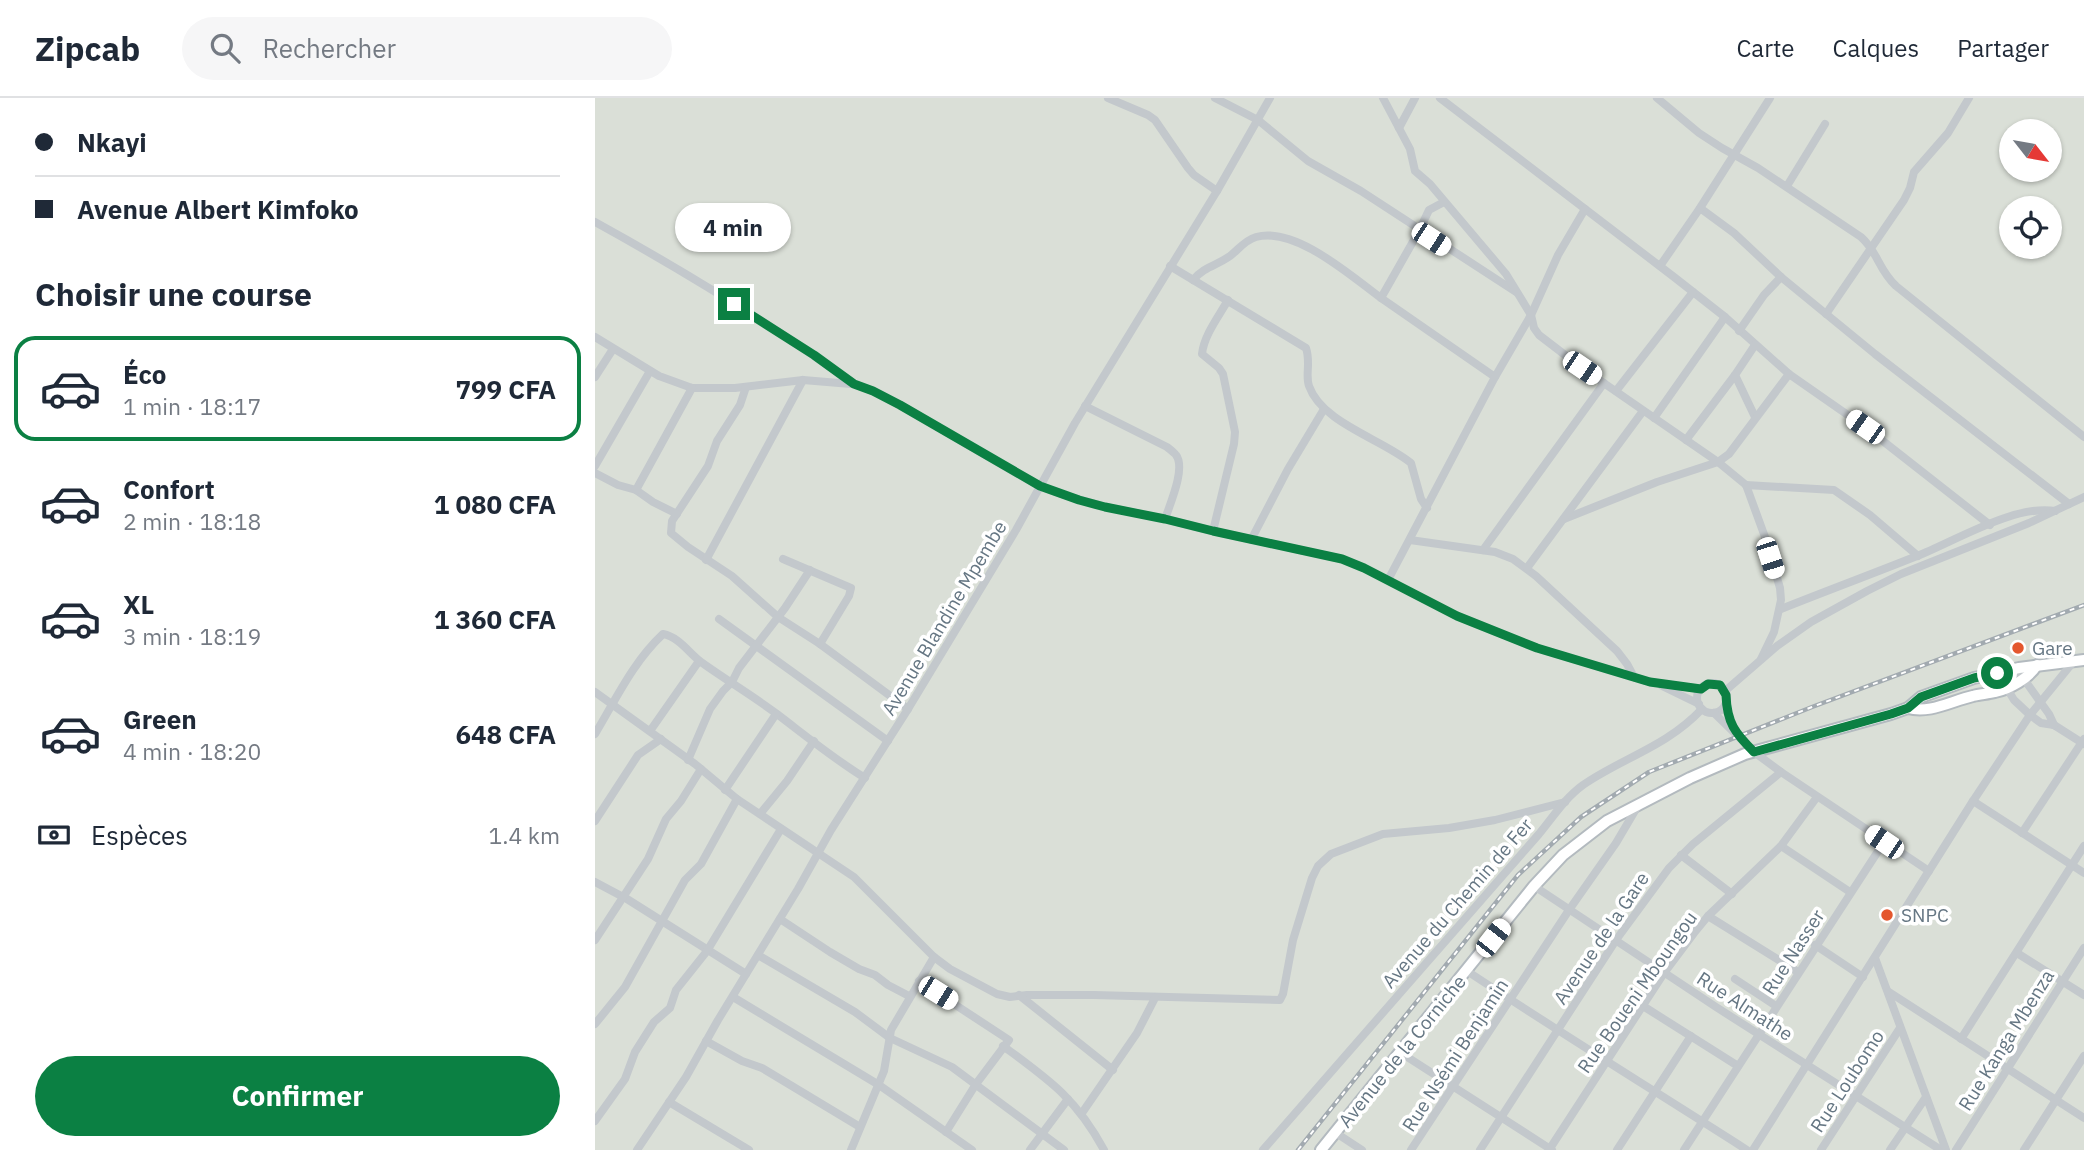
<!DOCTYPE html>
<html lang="fr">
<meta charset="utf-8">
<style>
:root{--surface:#fff;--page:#f6f6f7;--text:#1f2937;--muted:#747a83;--line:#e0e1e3;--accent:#0b8043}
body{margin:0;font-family:"IBM Plex Sans",sans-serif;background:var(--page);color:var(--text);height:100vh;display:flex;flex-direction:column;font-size:26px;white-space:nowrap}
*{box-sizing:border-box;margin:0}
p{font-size:23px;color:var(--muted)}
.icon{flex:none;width:38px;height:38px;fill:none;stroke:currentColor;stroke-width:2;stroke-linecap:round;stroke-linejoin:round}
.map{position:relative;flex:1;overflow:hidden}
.panel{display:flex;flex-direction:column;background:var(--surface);width:595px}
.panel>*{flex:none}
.guide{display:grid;align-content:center;height:154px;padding:0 35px;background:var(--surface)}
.needle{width:46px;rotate:121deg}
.controls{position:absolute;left:1404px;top:21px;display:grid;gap:14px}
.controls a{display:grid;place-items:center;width:63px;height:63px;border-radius:50%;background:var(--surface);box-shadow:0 2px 5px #0004;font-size:35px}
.end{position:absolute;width:32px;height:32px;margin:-16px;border:9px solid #0b8043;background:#fff;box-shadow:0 0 0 4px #fff}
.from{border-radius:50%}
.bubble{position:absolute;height:49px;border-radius:24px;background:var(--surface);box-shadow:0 2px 5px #0004;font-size:23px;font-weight:700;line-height:49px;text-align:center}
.car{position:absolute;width:21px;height:42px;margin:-21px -10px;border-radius:9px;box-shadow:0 0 5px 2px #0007;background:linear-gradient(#fff 24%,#345 0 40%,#fff 0 76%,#345 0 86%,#fff 0)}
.guide b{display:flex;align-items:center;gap:24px;height:66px;font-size:26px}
.guide b+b{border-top:2px solid var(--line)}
.guide i{width:18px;height:18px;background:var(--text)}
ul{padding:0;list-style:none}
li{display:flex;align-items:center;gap:21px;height:105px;margin:0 14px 10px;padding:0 21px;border:4px solid transparent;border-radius:21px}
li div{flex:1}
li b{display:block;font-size:26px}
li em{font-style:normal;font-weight:700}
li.current{border-color:var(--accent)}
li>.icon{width:63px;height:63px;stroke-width:1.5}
h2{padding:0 35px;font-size:32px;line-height:84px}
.pay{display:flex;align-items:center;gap:18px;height:77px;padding:0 35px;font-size:26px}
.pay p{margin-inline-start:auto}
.button{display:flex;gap:14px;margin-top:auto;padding:14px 35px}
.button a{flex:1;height:80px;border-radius:42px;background:var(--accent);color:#fff;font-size:28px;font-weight:700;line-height:80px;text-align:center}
header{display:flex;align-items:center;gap:42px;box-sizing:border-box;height:98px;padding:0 35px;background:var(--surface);border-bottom:2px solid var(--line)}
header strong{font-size:33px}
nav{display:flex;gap:38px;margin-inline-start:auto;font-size:24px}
.search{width:490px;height:63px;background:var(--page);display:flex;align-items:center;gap:18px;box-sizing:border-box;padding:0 24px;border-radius:38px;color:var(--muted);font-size:26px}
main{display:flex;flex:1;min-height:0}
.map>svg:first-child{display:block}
.green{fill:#dadfd7;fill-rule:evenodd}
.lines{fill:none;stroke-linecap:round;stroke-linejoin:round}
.secondary-casing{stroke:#b3babf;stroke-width:14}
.street{stroke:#c3c8cc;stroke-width:8}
.secondary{stroke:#fff;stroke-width:10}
.rail-casing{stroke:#a2aab0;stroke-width:4.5}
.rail{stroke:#fff;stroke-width:2;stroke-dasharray:5;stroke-linecap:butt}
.route{stroke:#0b8043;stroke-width:9}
.poi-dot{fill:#e4572e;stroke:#fff;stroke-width:2.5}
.labels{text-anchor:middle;stroke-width:7;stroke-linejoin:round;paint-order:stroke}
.street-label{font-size:19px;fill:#657683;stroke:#fff}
.poi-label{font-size:19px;fill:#657683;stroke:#fff;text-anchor:start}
</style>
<header>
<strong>Zipcab</strong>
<div class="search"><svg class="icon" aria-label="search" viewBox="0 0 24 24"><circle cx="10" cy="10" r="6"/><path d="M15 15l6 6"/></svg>Rechercher</div>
<nav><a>Carte</a><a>Calques</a><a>Partager</a></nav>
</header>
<main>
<section class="panel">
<div class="guide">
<b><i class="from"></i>Nkayi</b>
<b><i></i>Avenue Albert Kimfoko</b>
</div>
<h2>Choisir une course</h2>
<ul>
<li class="current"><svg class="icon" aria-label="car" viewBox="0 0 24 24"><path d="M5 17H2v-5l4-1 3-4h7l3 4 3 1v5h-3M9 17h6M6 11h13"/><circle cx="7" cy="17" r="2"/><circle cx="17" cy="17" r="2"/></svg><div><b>Éco</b><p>1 min · 18:17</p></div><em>799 CFA</em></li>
<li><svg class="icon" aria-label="car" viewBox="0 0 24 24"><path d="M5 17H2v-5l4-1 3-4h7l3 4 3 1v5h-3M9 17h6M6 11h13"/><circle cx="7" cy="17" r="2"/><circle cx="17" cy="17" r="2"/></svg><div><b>Confort</b><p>2 min · 18:18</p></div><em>1 080 CFA</em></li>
<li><svg class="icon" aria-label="car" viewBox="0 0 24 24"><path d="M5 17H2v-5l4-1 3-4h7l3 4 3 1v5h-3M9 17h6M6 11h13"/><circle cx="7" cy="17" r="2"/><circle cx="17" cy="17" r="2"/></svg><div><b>XL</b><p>3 min · 18:19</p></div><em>1 360 CFA</em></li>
<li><svg class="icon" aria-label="car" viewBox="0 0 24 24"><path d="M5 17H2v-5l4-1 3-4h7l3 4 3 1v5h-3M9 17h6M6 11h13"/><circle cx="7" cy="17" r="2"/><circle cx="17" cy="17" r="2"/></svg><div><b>Green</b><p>4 min · 18:20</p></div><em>648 CFA</em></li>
</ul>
<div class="pay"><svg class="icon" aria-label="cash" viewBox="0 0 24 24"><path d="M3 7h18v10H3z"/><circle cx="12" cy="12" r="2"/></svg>Espèces<p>1.4 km</p></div>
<div class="button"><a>Confirmer</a></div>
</section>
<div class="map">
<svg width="1489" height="1052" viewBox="0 0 1489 1052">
<rect width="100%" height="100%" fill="#fafaf8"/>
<!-- green -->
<path class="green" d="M0,0H1489V1052H0ZM1416,33H1454V72H1416ZM1416,110H1454V149H1416Z"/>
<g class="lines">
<!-- secondary casing -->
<g class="secondary-casing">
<g id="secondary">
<path d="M1313,610C1335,616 1356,603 1378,598C1385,596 1393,596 1400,594C1415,591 1434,580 1442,567"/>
<path d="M726,1052L939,788L968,757L1012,723L1095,680L1150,656L1296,616L1313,610L1326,599L1379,580L1424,570L1489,562"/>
</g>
</g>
<!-- street -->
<g class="street">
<path d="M513,0L553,17L560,22L593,70L599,77L622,93"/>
<path d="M620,0L663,22L713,63L766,93L921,194"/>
<path d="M788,0L815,51L820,73L835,86L911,176L936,217L939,230L944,237L987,270L1123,364L1151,387L1170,439L1185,490L1186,502L1179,534L1166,561"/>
<path d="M845,0L1079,179L1130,219L1194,276L1270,329L1395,427"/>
<path d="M1062,0L1104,35L1127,50L1163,70L1266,139C1283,154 1283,171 1301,188L1489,339"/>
<path d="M804,30L820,0"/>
<path d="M1192,88L1230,26"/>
<path d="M849,104L834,112L824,133L786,200L900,279"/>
<path d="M1105,110L1139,135L1186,179L1280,256L1474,406"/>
<path d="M0,124C89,173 177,227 259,286L278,293L305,307L423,376L445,388L469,397L511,409L570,421L618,433L747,461L769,470L862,518L942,550L1055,584L1106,591"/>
<path d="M575,168L711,250C716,265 710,277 714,288C727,325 787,341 816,365L826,401L832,410"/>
<path d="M1065,168L1105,110L1175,0"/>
<path d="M598,182C610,168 621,168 635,158C643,152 650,142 661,139C700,128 756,178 786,200"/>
<path d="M1231,216L1309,102L1315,90L1319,74L1353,35L1374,0"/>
<path d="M1144,233L1169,197L1186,179"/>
<path d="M0,239L64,278L97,290H140L208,282L256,286"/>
<path d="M1140,277L1160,319"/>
<path d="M0,279L18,251"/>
<path d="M151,289L145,307L122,343L113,368L77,423L76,435L93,449L137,478L183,519L225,546L313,611"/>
<path d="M1021,293L1098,194"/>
<path d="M490,308L572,349C572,349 581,356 581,357C591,370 575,406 570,421"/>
<path d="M1059,320L1130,219"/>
<path d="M1091,342L1140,277L1160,247"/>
<path d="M0,368L55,273"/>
<path d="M0,375L23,387L41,392L58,404L82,416"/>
<path d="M1151,387L1239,392L1275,417L1323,458"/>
<path d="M41,392L97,290"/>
<path d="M969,421L1062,384L1123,364L1134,356L1194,276"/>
<path d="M618,433L639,346L640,334L628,276L624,270L607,256C609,237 624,218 633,202"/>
<path d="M656,442L693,371L729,311"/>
<path d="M815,442L900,454L918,461L941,478L1022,553L1032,566L1039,579"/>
<path d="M888,452L1009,285"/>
<path d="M188,461L256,490L254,498L225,546"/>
<path d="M111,462L208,282"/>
<path d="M932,470L1048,313"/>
<path d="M793,482L900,279L936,217L963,157L990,111"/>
<path d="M1186,511C1231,493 1277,476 1322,458C1360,443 1420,406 1460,413"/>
<path d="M124,521L293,643"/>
<path d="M1402,574L1419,602L1435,617L1446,625L1459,627L1489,646"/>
<path d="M1426,577L1454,616L1459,627"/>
<circle cx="1117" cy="600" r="15"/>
<path d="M1067,588L1104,606"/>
<path d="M1130,593L1182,548L1216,524L1272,493L1306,476L1434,425L1489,399"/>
<path d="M0,594L100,666L142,701L259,779L339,859L355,871L402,896L415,899L432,897H499L685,902L688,896L698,842L717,780L723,768L736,756L788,736L854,730L900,722L970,704"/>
<path d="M1130,607L1138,632"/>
<path d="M1119,615L1159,654L1186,674L1334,773"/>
<path d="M55,633L104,563"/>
<path d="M0,636C21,601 38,564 68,536C84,539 94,555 106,564C131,582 158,598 182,616C211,638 239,661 270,680"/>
<path d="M93,662L115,611L128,593L137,584L144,570L190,510L215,472"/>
<path d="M130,692L181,616"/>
<path d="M1378,703L1489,775"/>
<path d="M165,716L192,683L219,643"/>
<path d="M0,723L43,657L66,641"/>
<path d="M1427,735L1489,641"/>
<path d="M1186,748L1255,794"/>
<path d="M1086,757L1137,796"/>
<path d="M0,784L32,801L151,876"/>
<path d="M939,788L1121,909L1346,1052"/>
<path d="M1113,818L1203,874"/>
<path d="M185,821L235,854L264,871L280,877L293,887L314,898"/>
<path d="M0,842L53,761L71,721L86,703L106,671"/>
<path d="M1220,847L1268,879"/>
<path d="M1422,855L1489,897"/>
<path d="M163,857L260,914L295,940L357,969L469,1052"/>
<path d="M1280,860L1351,1052"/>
<path d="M872,873C964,934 1058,992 1152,1052"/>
<path d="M1140,881L1181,908"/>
<path d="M324,883L414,942L381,986L351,1034"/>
<path d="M1294,894L1489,1020"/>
<path d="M424,897L518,972"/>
<path d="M138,899L284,987L377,1052"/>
<path d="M1048,908L1143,968"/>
<path d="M0,926L30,889L90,782L106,766L142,701"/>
<path d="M1366,941L1489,748"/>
<path d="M111,943L147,963L167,970L265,1029"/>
<path d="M408,948C454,982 481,1000 509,1052"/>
<path d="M806,955L957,1052"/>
<path d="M74,1004L154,1052"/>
<path d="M487,1015L542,935L560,900"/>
<path d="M0,1023L30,981L40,954L52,935L59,924L75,910L81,892L112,853L186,731"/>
<path d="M741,1035L767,1052"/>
<path d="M42,1052L91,979L123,922L203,791L236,732L313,611L421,432L480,325L622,93L675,0"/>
<path d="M256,1052L289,973L296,932L339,859"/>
<path d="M435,1052L473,1001"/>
<path d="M668,1052L944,736C958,719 970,700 988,687C1029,659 1071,649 1107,611"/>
<path d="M816,1052L974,812L1021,745L1044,706"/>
<path d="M885,1052L1021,842L1074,770L1098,746L1186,674"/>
<path d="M954,1052L1069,875L1099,835L1113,818L1186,748L1222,699"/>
<path d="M1022,1052L1096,938"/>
<path d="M1089,1052L1289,744"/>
<path d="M1158,1052L1378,703L1435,617L1479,563"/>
<path d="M1226,1052L1305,930"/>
<path d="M1295,1052L1331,999"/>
<path d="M1361,1052L1489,850"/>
<path d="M1429,1052L1489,958"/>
</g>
<!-- secondary -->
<use href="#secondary" class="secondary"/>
<!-- rail casing -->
<g class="rail-casing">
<path id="rail" d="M703,1052L923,777L986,719L1054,674L1217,609L1489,507"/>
</g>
<!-- rail -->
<use href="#rail" class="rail"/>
</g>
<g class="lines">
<!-- route -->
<path class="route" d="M139,206L219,257L259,286L278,293L305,307L445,388L484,402L510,409L570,421L618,433L747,461L769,470L862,518L942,550L1055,584L1106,591L1113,586L1125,587L1131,597C1132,625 1140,635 1159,654L1296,616L1313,610L1326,599L1379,580L1402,575"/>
</g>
<!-- markers -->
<g class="poi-dot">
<circle cx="1423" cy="550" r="7"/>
<circle cx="1292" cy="817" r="7"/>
</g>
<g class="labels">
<!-- street labels -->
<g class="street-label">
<text transform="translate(349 520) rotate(-59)" y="7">Avenue Blandine Mpembe</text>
<text transform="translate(862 805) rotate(-49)" y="7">Avenue du Chemin de Fer</text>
<text transform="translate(1006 840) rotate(-56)" y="7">Avenue de la Gare</text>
<text transform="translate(1198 854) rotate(-57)" y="7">Rue Nasser</text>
<text transform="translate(1042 894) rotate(-55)" y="7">Rue Boueni Mboungou</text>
<text transform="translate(1150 908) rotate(33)" y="7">Rue Almathe</text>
<text transform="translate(1411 942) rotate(-58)" y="7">Rue Kanga Mbenza</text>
<text transform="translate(807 953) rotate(-51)" y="7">Avenue de la Corniche</text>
<text transform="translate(860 957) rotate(-57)" y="7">Rue Nsémi Benjamin</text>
<text transform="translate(1252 983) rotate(-57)" y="7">Rue Loubomo</text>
</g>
<!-- poi labels -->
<g class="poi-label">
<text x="1437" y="557">Gare</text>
<text x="1306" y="824">SNPC</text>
</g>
</g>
</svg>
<div class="controls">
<a><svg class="needle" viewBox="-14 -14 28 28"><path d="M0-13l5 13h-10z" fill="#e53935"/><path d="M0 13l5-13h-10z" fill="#747a83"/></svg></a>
<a><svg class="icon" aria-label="locate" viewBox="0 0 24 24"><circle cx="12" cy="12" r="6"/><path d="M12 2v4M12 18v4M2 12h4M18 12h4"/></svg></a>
</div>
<i class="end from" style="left:1402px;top:575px"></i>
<i class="end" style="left:139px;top:206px"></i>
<div class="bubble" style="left:80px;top:105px;width:116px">4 min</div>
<i class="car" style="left:836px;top:141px;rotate:123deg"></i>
<i class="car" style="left:987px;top:270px;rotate:124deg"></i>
<i class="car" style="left:1270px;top:329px;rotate:305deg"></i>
<i class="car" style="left:1175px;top:460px;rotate:162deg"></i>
<i class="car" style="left:1289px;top:744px;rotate:304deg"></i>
<i class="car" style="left:898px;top:840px;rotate:38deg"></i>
<i class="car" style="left:343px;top:895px;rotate:122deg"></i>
</div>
</main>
